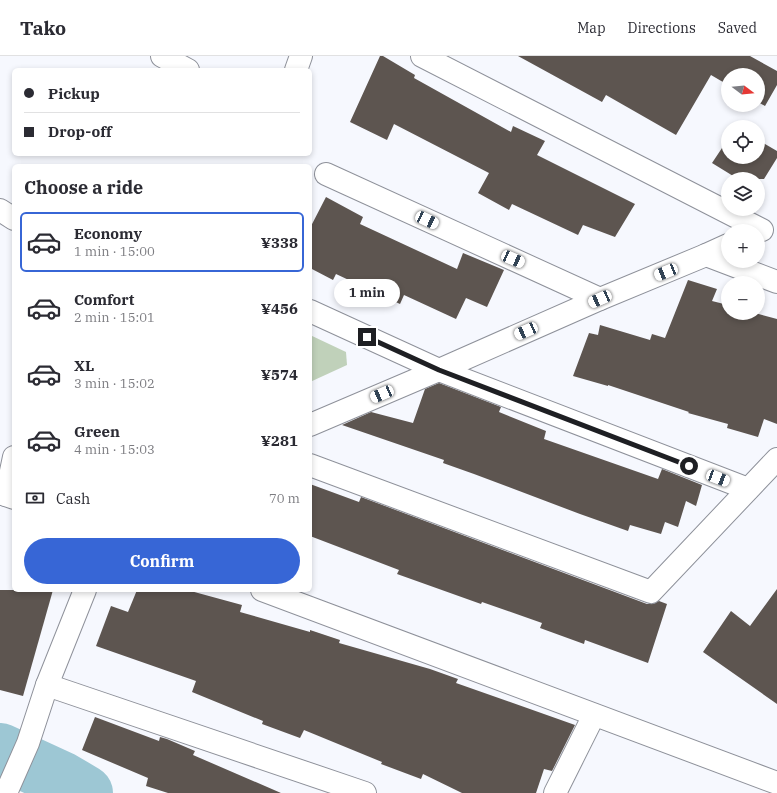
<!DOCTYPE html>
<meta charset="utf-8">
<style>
:root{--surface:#fff;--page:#f7f7f7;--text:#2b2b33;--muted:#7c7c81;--line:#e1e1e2;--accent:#3766d6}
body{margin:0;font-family:"IBM Plex Serif",serif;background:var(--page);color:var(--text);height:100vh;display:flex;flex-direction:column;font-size:15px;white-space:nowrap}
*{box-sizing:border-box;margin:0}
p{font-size:13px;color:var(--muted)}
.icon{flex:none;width:22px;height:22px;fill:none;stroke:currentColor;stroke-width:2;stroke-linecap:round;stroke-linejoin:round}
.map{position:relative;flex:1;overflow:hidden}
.sheet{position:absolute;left:12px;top:108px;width:300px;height:428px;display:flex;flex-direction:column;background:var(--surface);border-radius:6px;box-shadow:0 2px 6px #0003}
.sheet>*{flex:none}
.guide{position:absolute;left:12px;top:12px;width:300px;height:88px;border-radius:6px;box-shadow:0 2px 6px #0003;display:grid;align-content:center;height:88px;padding:0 12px;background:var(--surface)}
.needle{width:26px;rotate:106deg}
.controls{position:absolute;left:721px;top:12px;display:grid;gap:8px}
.controls a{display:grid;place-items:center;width:44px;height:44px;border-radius:50%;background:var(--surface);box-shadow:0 2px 6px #0003;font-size:20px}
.end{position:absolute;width:18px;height:18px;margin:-9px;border:5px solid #1e1f23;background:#fff;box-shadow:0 0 0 2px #fff}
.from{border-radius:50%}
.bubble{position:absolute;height:28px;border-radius:14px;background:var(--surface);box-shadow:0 2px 6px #0003;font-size:13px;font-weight:800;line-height:28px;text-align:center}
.car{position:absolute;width:12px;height:24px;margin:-12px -6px;border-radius:5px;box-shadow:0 0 3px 1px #0007;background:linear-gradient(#fff 24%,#345 0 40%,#fff 0 76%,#345 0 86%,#fff 0)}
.guide b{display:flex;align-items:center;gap:14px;height:38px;font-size:15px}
.guide b+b{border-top:1px solid var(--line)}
.guide i{width:10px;height:10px;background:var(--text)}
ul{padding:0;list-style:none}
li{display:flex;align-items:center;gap:12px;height:60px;margin:0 8px 6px;padding:0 4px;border:2px solid transparent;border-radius:6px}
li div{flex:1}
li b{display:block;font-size:15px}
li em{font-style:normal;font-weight:800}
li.current{border-color:var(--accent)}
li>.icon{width:36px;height:36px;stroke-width:1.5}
h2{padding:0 12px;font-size:18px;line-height:48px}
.pay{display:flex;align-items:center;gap:10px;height:44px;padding:0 12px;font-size:15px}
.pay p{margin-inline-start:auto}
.cta{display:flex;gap:8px;margin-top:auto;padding:8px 12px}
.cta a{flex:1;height:46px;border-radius:24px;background:var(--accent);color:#fff;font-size:16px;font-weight:800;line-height:46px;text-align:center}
header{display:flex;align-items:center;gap:24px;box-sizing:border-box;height:56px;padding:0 20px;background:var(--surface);border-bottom:1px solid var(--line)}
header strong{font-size:19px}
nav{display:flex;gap:22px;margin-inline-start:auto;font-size:14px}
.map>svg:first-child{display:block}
.green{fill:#c0d1ba}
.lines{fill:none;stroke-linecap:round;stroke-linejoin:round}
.river{stroke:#9dc7d4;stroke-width:56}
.building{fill:#5d5550}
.minor-casing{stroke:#8e919a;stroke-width:24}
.tertiary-casing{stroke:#8e919a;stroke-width:24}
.minor{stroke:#fff;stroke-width:22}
.tertiary{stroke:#fff;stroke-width:22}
.route{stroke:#1e1f23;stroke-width:5}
</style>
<header>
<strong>Tako</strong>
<nav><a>Map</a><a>Directions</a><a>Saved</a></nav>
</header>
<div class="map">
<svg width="777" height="737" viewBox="0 0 777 737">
<rect width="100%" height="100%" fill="#f6f8fe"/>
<!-- green -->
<path class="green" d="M310,279L346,296L347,309L310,326Z"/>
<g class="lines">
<!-- river -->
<path class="river" d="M0,695L63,724L85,737"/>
</g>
<!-- building -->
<g class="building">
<path d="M380,0H383L415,19L414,22L511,76L513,70L545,85L537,99L635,148L615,181L583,169L578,179L512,148L509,154L478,137L489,117L394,68L387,84L350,66Z"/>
<path d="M518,0H750L777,15V29L765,50L758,46V19H728V29L711,19L676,79L606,39L602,46Z"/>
<path d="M728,83V101H758V84L777,95V102L764,123H738L712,107Z"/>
<path d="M326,141L363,161L360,168L457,213L463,197L504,214L487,251L466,242L456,263L404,239L400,248L336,218L333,224L310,212V172Z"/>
<path d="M688,224L717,233L712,245L728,249V257H755L777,263V368L764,363L758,381L727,372L728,368L688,357L689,356L608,329V330L573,320L589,277L598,279L600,269L650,284L652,278L665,282Z"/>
<path d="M439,327L501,351L499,356L546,375L544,383L658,423L662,413L702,429L696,450L686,445L678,471L665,466L661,478L630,469L628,475L580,458L474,418L443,407L444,404L342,369L371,356L413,367L425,333Z"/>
<path d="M310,428L359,446L361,441L647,548H653L659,545L667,548L648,607L585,584L584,588L540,572L542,567L482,546L481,548L397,518L399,514L310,480Z"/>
<path d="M777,533V648L703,596L731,555L750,570Z"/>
<path d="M0,534H53L23,640L0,634Z"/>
<path d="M137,534H187L242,549L240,556L310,576V574L340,584L339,587L430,613L458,623L456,627L575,669L552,715L544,713L536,737H462L423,718L421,723L381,708L382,706L304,674L300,682L262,668L263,665L192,636L196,625L96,590L111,550L128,556Z"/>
<path d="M95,661L159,685L160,681L167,683L195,695L193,699L281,737H168L146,730L148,722L82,694Z"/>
</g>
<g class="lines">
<!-- minor casing -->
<g class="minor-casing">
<g id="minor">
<path d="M162,0L188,14"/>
<path d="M422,0L762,174"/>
<path d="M296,14L301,0"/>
<path d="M326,118L600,243"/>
<path d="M0,154L14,163"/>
<path d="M706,199L777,226"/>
<path d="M310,255L439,314L748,433"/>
<path d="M310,369L439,314L600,243L706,199L728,189"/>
<path d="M310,409L651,536L777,403"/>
<path d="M6,439L14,401"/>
<path d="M47,629L365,737"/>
<path d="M6,737L28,687L47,629L85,534"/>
<path d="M555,737L594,659"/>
</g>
</g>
<!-- tertiary casing -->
<g class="tertiary-casing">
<g id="tertiary">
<path d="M0,437L14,442"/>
<path d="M262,534L777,727"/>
</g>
</g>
<!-- minor -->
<use href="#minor" class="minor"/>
<!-- tertiary -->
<use href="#tertiary" class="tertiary"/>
</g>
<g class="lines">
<!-- route -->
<path class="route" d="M367,281L439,314L689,410"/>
</g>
</svg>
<div class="controls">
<a><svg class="needle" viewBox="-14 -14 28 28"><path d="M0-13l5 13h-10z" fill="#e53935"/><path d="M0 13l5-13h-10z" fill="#7c7c81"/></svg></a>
<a><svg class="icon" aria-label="locate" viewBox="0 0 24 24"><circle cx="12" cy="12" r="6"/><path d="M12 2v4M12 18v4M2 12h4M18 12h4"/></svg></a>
<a><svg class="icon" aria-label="layers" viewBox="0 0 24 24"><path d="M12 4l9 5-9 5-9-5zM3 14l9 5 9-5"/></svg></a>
<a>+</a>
<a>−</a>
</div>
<i class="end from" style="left:689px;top:410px"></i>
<i class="end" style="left:367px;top:281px"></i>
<div class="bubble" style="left:334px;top:223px;width:66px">1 min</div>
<i class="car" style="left:427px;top:164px;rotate:115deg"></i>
<i class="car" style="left:513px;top:203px;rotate:114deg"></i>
<i class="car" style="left:666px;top:216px;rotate:248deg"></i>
<i class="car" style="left:600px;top:243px;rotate:246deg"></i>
<i class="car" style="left:526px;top:275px;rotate:246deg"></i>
<i class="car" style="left:382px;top:338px;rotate:247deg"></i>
<i class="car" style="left:718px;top:422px;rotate:111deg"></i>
<div class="guide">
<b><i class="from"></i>Pickup</b>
<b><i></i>Drop-off</b>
</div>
<section class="sheet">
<h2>Choose a ride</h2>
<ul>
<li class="current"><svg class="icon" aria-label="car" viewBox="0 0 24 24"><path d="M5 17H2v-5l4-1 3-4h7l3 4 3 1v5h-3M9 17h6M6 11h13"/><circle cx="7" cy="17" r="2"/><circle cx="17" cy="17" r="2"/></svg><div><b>Economy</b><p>1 min · 15:00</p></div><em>¥338</em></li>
<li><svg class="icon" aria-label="car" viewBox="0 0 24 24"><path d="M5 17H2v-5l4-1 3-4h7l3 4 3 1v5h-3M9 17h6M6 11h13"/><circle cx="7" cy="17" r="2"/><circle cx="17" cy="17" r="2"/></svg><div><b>Comfort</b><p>2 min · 15:01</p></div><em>¥456</em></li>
<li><svg class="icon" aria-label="car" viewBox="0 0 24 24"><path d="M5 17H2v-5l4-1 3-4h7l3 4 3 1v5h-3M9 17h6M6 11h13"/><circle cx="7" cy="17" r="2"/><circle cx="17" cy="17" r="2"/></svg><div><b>XL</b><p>3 min · 15:02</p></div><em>¥574</em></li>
<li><svg class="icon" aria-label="car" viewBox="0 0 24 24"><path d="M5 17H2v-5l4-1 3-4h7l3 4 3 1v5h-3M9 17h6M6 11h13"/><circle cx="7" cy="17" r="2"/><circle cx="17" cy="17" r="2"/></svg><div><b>Green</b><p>4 min · 15:03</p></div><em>¥281</em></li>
</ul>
<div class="pay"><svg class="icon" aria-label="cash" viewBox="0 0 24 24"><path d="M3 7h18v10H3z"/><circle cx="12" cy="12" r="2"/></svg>Cash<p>70 m</p></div>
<div class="cta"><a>Confirm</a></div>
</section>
</div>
